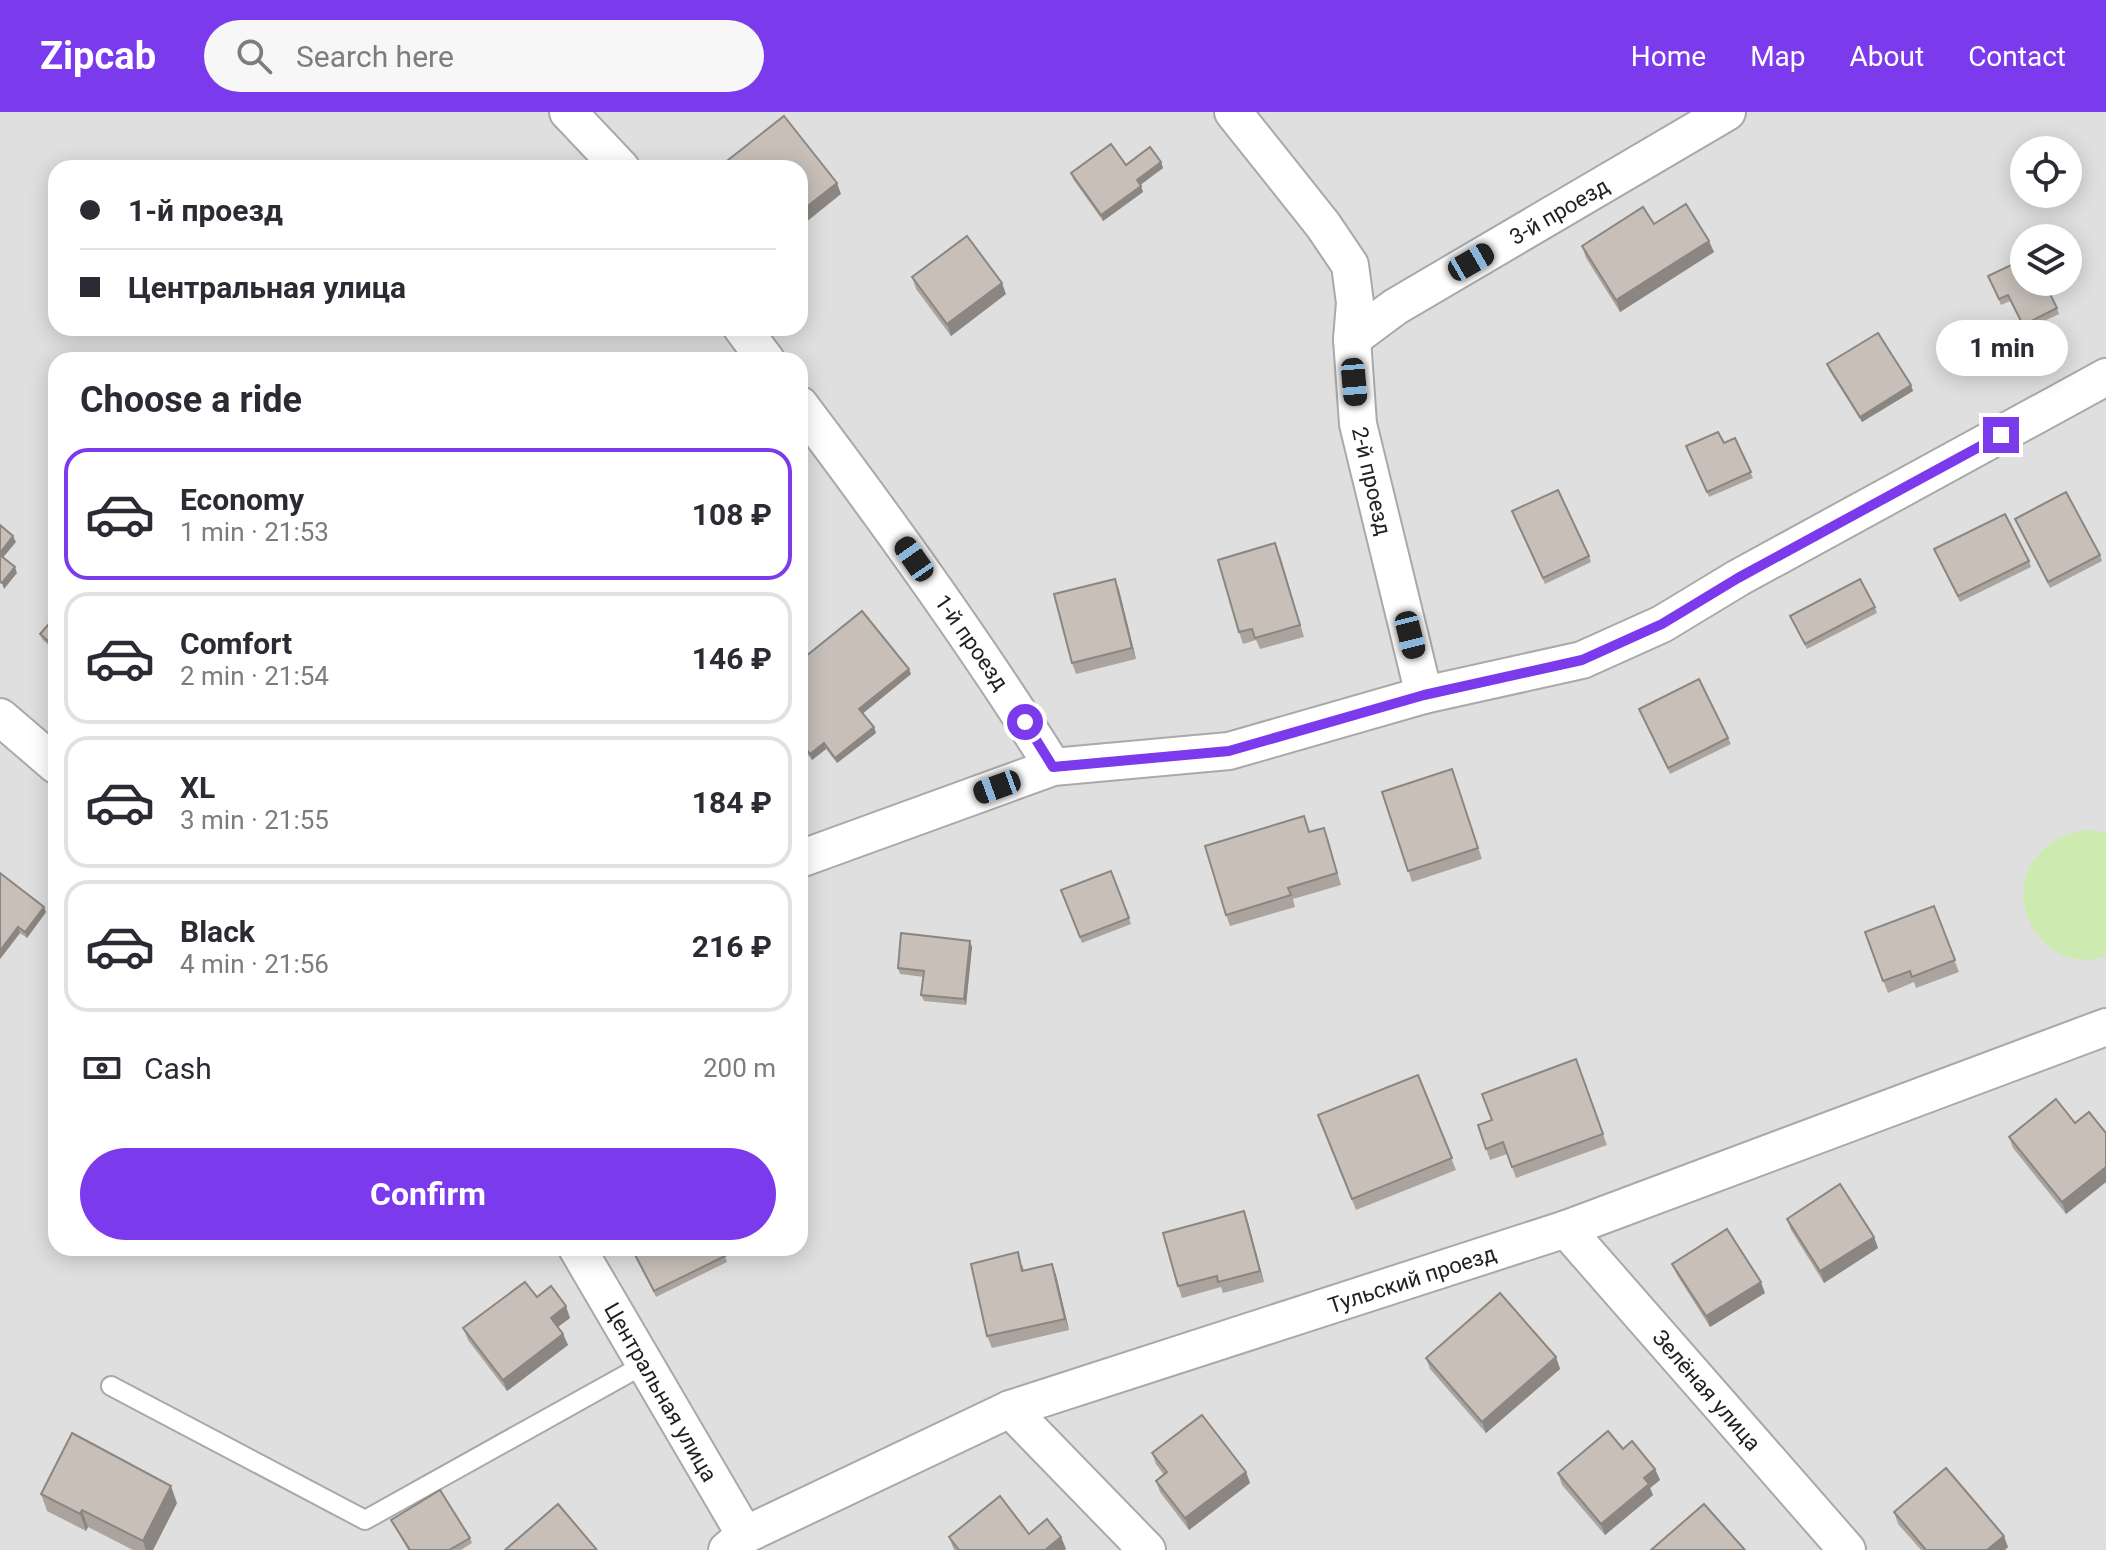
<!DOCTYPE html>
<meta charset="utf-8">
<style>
:root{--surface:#fff;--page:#f7f7f7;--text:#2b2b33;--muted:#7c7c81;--line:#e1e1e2;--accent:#7c3aed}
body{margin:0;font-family:Roboto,sans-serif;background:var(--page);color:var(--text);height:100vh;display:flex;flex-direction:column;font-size:30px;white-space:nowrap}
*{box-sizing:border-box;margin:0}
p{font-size:26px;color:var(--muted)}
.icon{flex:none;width:44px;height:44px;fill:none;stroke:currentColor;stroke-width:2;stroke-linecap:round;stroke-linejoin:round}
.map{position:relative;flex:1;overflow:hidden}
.details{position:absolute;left:48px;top:240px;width:760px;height:904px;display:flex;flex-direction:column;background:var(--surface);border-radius:24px;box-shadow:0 4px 20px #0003}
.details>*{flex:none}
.guide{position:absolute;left:48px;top:48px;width:760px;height:176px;border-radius:24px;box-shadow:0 4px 20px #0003;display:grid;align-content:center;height:176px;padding:0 32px;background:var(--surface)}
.fabs{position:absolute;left:2010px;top:24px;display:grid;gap:16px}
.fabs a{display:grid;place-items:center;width:72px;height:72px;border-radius:50%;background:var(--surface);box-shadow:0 4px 20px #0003;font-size:40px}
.end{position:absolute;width:36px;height:36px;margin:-18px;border:10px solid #7c3aed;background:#fff;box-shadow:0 0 0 4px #fff}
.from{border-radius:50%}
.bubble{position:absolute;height:56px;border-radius:28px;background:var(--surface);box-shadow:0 4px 20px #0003;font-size:26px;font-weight:700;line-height:56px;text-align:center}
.car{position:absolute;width:24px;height:48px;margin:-24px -12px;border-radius:10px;box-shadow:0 0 6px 2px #0007;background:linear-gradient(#222 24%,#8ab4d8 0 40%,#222 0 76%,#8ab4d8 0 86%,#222 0)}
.guide b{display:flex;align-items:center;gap:28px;height:76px;font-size:30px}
.guide b+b{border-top:2px solid var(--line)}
.guide i{width:20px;height:20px;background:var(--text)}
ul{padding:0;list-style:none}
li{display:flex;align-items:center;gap:24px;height:132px;margin:0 16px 12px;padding:0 16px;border:4px solid var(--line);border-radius:24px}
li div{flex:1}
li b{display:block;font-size:30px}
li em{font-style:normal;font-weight:700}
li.selected{border-color:var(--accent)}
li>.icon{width:72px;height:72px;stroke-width:1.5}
h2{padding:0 32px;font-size:36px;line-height:96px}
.pay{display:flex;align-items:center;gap:20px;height:88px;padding:0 32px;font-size:30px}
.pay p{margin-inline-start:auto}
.primary-button{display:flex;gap:16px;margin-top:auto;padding:16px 32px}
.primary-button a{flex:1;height:92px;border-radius:48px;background:var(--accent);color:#fff;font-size:32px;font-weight:700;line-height:92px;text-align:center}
header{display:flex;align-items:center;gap:48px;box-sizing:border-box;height:112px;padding:0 40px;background:var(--accent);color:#fff}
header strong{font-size:38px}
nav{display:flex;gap:44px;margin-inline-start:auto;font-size:28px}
.search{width:560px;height:72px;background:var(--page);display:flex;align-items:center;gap:20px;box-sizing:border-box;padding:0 28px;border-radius:44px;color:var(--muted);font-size:30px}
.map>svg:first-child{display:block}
.residential{fill:#e0dfdf;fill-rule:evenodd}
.grass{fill:#cdebb0}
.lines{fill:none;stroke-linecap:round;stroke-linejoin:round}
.service-casing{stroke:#a9a9a9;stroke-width:22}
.minor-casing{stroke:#a9a9a9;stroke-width:40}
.service{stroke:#fff;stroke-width:18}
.minor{stroke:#fff;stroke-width:36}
.wall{fill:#aba49e}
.shaded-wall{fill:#8b8681}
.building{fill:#c7bfb8;stroke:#8b8681;stroke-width:2}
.route{stroke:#7c3aed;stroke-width:10}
.labels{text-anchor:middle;stroke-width:6;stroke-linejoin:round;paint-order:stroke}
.street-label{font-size:22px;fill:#222;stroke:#fff}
</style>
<header>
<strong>Zipcab</strong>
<div class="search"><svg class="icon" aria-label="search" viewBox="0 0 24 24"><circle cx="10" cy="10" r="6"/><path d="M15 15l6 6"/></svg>Search here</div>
<nav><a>Home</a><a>Map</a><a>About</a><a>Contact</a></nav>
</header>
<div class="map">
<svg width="2106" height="1438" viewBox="0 0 2106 1438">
<rect width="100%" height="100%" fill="#f2efe9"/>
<!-- residential -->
<path class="residential" d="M0,0H2106V1438H0ZM2024,38H2068V82H2024ZM56,56H800V216H56ZM2024,126H2068V170H2024ZM56,248H800V1136H56Z"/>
<!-- grass -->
<path class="grass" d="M2084,718L2106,720V844C2029,871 1977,741 2084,718Z"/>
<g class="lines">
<!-- service casing -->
<g class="service-casing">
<path id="service" d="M111,1274L365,1408L645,1252"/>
</g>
<!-- minor casing -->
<g class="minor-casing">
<g id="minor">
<path d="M568,0L621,56"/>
<path d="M1233,0L1323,113L1350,153L1355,191L1352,227L1358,312L1424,583"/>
<path d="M742,216L766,248"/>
<path d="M1352,227L1395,195L1727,0"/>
<path d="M800,293C889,411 975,530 1053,655"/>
<path d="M0,605L56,653"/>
<path d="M800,747L1053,655L1229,639L1424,583L1582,548L1662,512L1738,466L2106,265"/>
<path d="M1566,1117L1847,1438"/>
<path d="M577,1136L745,1423"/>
<path d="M1010,1297L1147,1438"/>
<path d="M727,1438L745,1423L1010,1297L1566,1117L2106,915"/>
</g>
</g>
<!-- service -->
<use href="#service" class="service"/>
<!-- minor -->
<use href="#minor" class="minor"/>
</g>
<!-- wall -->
<g class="wall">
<path d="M1161,50L1163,56L1140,72L1143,80L1103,109L1073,67L1071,61Z"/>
<path d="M1654,112L1714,140L1620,200L1586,146L1582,134Z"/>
<path d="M1988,164L2057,196L2059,202L2025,218L2010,189L2001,193Z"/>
<path d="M912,165L1006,182L951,224L916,177Z"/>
<path d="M1827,252L1911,273L1913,279L1862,310L1829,258Z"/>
<path d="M1735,326L1753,366L1709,385L1689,340L1724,331Z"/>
<path d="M1514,405L1589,444L1591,450L1545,472Z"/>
<path d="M2015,407L2100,443L2102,449L2050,476Z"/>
<path d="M1934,437L2029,449L2031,455L1960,490Z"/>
<path d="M1280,443L1304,525L1260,537L1256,528L1243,532L1239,520Z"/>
<path d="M1119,478L1136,547L1076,562L1072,551Z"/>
<path d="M1875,495L1877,501L1807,537L1790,504Z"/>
<path d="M56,504V540L43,528L40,522Z"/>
<path d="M800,549L911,562L863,601L874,615L876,621L837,651L826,637L812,648L800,633Z"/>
<path d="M1639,597L1728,626L1731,632L1670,662Z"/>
<path d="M1452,657L1482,747L1412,770L1382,680Z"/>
<path d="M1309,720L1328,727L1341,773L1293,787L1295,795L1230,814L1226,803Z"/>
<path d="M1111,759L1131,812L1082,831L1061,778Z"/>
<path d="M0,761L46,800L27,826L20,821L0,847Z"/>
<path d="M1934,794L1959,860L1916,876L1914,870L1888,881L1865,820Z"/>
<path d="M972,835L966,893L924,889L921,883L924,865L900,862L898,856Z"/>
<path d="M1576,947L1607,1033L1516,1066L1507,1042L1490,1048L1478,1013L1491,1008Z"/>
<path d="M1418,963L1456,1058L1356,1098L1318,1003Z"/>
<path d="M2106,1021V1070L2066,1102L2013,1036L2009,1025Z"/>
<path d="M1244,1099L1264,1170L1223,1181L1221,1175L1182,1186L1178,1174Z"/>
<path d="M1787,1107L1874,1125L1878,1136L1824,1171L1791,1118Z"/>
<path d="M633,1139L725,1144L727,1150L656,1185Z"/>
<path d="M1022,1152L1024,1158L1052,1152L1056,1163L1069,1218L992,1236L987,1224Z"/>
<path d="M1672,1152L1765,1181L1710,1215L1677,1163Z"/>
<path d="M537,1185L570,1206L558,1215L563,1222L568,1233L507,1279L468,1228L463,1216Z"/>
<path d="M1556,1245L1560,1257L1486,1321L1430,1257L1426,1246Z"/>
<path d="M1623,1337L1655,1357L1660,1368L1650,1376L1653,1383L1605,1423L1562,1373L1558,1361Z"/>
<path d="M1152,1341L1246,1360L1250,1371L1189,1418L1160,1380L1156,1369L1164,1363L1156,1352Z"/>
<path d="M41,1382L177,1391L153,1438H133L88,1415L86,1419L47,1399Z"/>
<path d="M1894,1400L2008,1435L2005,1438H1921L1898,1412Z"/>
<path d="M391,1408L470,1426L472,1431L461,1438H408Z"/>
<path d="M1029,1422L1061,1425L1066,1437L1064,1438H954L949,1425Z"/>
</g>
<!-- shaded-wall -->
<g class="shaded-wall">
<path d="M1161,50L1163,56L1139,74L1137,68Z"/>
<path d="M837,71L841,82L800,115V100Z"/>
<path d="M1141,74L1143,80L1103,109L1101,103Z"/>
<path d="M1709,129L1714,140L1620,200L1616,188Z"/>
<path d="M1002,171L1006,182L951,224L947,212Z"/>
<path d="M1911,273L1913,279L1862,310L1860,305Z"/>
<path d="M13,424L16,430L1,448L0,441Z"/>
<path d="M15,455L17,461L4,477L2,471Z"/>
<path d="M1115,467L1119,478L1136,547L1132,536Z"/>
<path d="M909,557L911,562L861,603L859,597Z"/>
<path d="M874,615L876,621L837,651L835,646Z"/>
<path d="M824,631L826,637L812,648L810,642Z"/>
<path d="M44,795L46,800L27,826L25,820Z"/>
<path d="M18,815L20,821L0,847V839Z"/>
<path d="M970,829L972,835L966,893L964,887Z"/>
<path d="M2106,1055V1070L2066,1102L2062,1090Z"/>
<path d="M1244,1099L1248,1110L1264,1170L1260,1159Z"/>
<path d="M1874,1125L1878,1136L1824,1171L1820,1159Z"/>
<path d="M1052,1152L1056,1163L1069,1218L1065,1207Z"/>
<path d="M1761,1170L1765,1181L1710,1215L1706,1204Z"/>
<path d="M566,1194L570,1206L555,1217L551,1206Z"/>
<path d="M563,1222L568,1233L507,1279L503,1268Z"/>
<path d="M1556,1245L1560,1257L1486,1321L1482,1310Z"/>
<path d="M1655,1357L1660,1368L1650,1376L1653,1383L1605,1423L1601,1412L1644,1366Z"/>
<path d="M1246,1360L1250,1371L1189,1418L1185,1406Z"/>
<path d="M171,1374L177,1391L153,1438H146L143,1429Z"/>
<path d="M82,1398L88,1415L86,1419L80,1402Z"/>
<path d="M2004,1424L2008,1435L2005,1438H1987Z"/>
<path d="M1061,1425L1066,1437L1064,1438H1045Z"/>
</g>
<!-- building -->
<g class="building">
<path d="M784,4L837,71L800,100V56H727L723,52Z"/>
<path d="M1111,32L1126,53L1150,35L1161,50L1137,68L1141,74L1101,103L1071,61Z"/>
<path d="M1686,92L1709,129L1616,188L1582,134L1643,95L1654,112Z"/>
<path d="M967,124L1002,171L947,212L912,165Z"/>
<path d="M2024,147V170H2044L2057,196L2023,213L2008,183L1999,187L1988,164Z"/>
<path d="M1878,221L1911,273L1860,305L1827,252Z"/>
<path d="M1718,320L1724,331L1735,326L1751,360L1707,380L1686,334Z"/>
<path d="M1558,378L1589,444L1543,466L1512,399Z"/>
<path d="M2066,380L2100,443L2048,470L2015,407Z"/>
<path d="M2005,402L2029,449L1958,484L1934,437Z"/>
<path d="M0,413L13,424L0,441Z"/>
<path d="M1275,431L1300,513L1255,526L1252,517L1239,520L1218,448Z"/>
<path d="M0,443L15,455L2,471L0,470Z"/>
<path d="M1115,467L1132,536L1072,551L1054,482Z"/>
<path d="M1860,467L1875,495L1805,532L1790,504Z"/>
<path d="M862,499L909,557L859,597L874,615L835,646L824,631L810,642L800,630V549Z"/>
<path d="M56,504V536L40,522Z"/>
<path d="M1699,567L1728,626L1668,656L1639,597Z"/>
<path d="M1452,657L1478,736L1408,759L1382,680Z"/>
<path d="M1304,704L1309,720L1324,716L1337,761L1288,776L1291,783L1226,803L1205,734Z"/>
<path d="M1111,759L1129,806L1080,825L1061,778Z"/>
<path d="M0,761L44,795L25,820L18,815L0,839Z"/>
<path d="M1934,794L1955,848L1912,865L1910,859L1883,869L1865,820Z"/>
<path d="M901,821L970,829L964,887L921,883L924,859L898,856Z"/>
<path d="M1576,947L1603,1022L1512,1055L1503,1030L1486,1037L1478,1013L1492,1008L1482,982Z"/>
<path d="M1418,963L1452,1046L1352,1087L1318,1003Z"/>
<path d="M2056,987L2075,1011L2089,1000L2106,1021V1055L2062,1090L2009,1025Z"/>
<path d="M1840,1072L1874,1125L1820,1159L1787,1107Z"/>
<path d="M1244,1099L1260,1159L1218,1170L1217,1164L1178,1174L1163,1121Z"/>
<path d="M1727,1117L1761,1170L1706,1204L1672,1152Z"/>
<path d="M640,1136H721L725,1144L654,1179L633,1139Z"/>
<path d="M1018,1140L1022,1159L1052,1152L1065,1207L987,1224L971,1152Z"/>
<path d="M525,1170L537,1185L551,1174L566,1194L551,1206L563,1222L503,1268L463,1216Z"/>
<path d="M1500,1181L1556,1245L1482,1310L1426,1246Z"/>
<path d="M1202,1303L1246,1360L1185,1406L1156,1369L1167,1360L1152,1341Z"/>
<path d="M1608,1319L1623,1337L1632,1329L1655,1357L1644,1366L1649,1372L1601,1412L1558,1361Z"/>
<path d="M72,1321L171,1374L143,1429L82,1398L80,1402L41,1382Z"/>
<path d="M1946,1356L2004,1424L1987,1438H1926L1894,1400Z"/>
<path d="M440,1378L470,1426L449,1438H410L391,1408Z"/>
<path d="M1000,1384L1029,1422L1047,1407L1061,1425L1045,1438H959L949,1425Z"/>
<path d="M558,1392L597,1438H505Z"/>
<path d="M1704,1392L1745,1438H1651Z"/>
</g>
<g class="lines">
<!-- route -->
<path class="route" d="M1025,610L1053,655L1229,639L1424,583L1582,548L1662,512L1738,466L2001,323"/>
</g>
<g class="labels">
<!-- street labels -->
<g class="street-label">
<text transform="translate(1559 99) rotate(-30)" y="8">3-й проезд</text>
<text transform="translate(1372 369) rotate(77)" y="8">2-й проезд</text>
<text transform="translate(972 530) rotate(55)" y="8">1-й проезд</text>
<text transform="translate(1412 1167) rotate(-18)" y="8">Тульский проезд</text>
<text transform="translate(1707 1278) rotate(49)" y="8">Зелёная улица</text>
<text transform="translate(661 1280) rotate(60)" y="8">Центральная улица</text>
</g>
</g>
</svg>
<div class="fabs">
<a><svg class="icon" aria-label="locate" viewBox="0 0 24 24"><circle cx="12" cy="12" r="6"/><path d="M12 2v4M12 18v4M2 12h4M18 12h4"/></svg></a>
<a><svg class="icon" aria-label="layers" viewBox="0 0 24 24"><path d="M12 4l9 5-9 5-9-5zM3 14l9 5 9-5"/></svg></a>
</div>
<i class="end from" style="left:1025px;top:610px"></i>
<i class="end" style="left:2001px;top:323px"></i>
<div class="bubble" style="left:1936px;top:208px;width:132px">1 min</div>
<i class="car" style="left:1471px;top:150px;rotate:60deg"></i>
<i class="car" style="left:1354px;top:270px;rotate:175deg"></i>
<i class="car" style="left:914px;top:447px;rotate:325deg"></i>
<i class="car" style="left:1410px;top:523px;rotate:166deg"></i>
<i class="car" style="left:997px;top:675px;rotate:250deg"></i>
<div class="guide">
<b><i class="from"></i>1-й проезд</b>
<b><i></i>Центральная улица</b>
</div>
<section class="details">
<h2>Choose a ride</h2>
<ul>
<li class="selected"><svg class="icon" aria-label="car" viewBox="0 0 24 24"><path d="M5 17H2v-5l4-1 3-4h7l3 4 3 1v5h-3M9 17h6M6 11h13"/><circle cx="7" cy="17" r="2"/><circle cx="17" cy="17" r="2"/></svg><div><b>Economy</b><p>1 min · 21:53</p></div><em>108 ₽</em></li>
<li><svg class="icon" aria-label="car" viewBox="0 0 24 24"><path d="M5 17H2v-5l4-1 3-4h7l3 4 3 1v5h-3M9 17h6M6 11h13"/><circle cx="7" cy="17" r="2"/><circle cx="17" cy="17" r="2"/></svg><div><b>Comfort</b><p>2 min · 21:54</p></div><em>146 ₽</em></li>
<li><svg class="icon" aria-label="car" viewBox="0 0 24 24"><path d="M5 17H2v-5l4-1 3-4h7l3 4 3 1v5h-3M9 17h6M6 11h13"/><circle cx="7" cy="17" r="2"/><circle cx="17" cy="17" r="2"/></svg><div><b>XL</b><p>3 min · 21:55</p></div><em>184 ₽</em></li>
<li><svg class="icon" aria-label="car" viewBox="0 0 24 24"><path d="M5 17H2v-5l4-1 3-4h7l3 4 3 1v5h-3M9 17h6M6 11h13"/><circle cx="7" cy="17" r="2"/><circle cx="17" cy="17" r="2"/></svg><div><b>Black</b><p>4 min · 21:56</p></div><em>216 ₽</em></li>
</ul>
<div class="pay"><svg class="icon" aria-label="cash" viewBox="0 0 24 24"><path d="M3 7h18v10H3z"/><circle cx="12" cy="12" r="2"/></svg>Cash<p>200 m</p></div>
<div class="primary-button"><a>Confirm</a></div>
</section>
</div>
